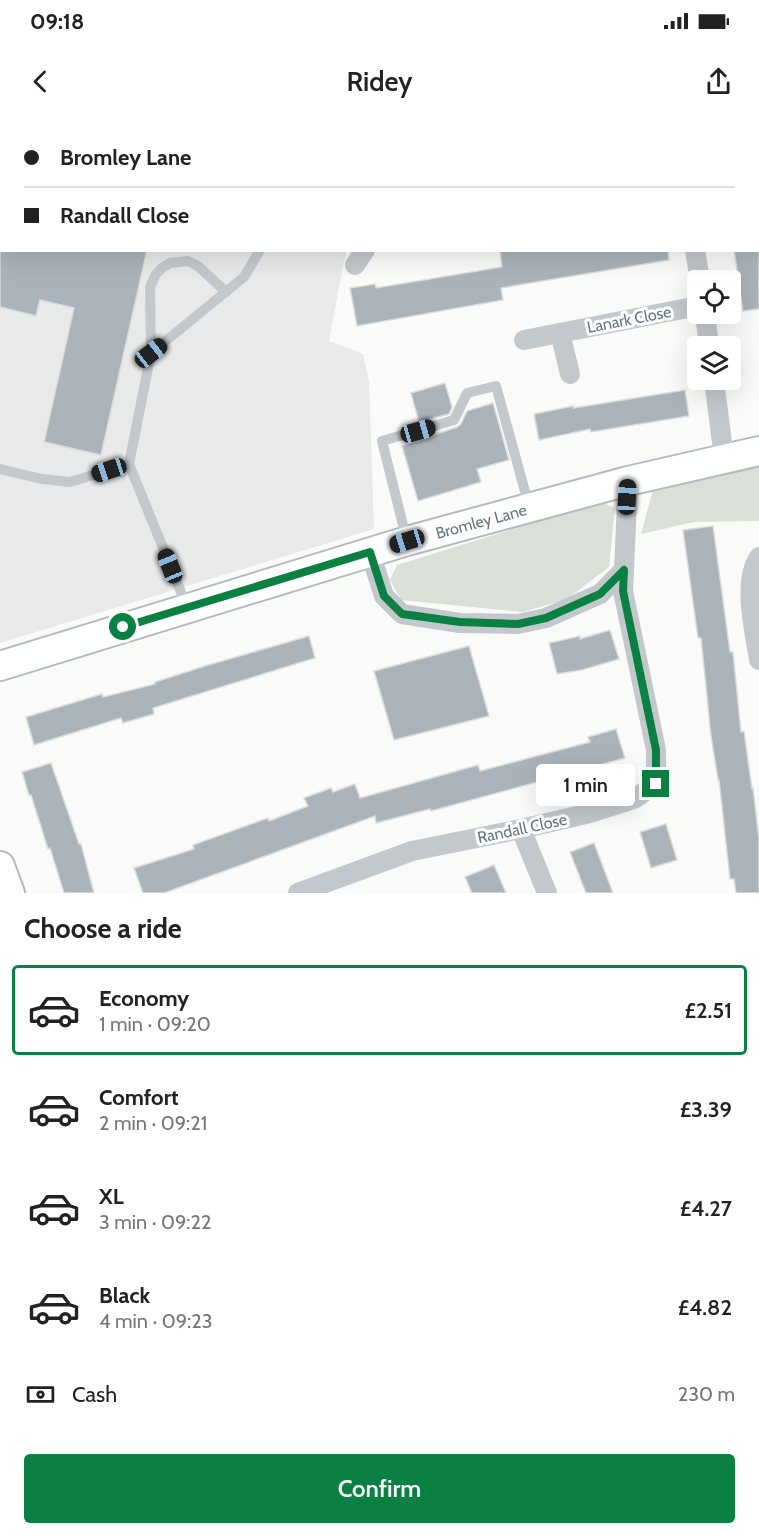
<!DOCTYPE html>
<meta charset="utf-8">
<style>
:root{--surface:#fff;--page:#f6f6f6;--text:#222;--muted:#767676;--line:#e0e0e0;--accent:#0b8043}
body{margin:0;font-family:Cabin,sans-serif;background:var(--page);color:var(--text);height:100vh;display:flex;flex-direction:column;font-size:22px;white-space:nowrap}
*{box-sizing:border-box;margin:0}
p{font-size:20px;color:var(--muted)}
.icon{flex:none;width:33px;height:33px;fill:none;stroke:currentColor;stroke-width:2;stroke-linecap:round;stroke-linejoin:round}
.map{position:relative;height:773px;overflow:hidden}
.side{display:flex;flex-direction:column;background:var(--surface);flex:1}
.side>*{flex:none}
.guide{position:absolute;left:0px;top:0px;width:759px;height:132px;box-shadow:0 6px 24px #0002;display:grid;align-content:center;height:132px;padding:0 24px;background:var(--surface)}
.fabs{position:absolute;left:687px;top:150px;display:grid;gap:12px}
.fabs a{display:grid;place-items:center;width:54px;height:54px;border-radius:6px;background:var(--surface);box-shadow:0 6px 24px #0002;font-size:30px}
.end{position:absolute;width:27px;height:27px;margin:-14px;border:8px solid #0b8043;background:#fff;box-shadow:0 0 0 3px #fff}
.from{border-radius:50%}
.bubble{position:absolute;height:42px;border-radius:6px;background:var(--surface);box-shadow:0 6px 24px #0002;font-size:20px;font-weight:600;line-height:42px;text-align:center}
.car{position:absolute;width:18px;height:36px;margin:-18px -9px;border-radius:8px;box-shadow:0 0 4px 2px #0007;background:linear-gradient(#222 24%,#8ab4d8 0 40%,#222 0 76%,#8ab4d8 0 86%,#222 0)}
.guide b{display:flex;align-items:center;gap:21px;height:57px;font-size:22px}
.guide b+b{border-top:2px solid var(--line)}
.guide i{width:15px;height:15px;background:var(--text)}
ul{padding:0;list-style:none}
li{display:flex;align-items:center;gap:18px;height:90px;margin:0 12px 9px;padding:0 12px;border:3px solid transparent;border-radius:6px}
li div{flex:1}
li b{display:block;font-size:22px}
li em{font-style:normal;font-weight:600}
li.on{border-color:var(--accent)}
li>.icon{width:54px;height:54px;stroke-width:1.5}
h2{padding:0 24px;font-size:27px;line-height:72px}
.pay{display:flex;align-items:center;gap:15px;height:66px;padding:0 24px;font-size:22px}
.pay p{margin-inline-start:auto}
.action{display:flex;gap:12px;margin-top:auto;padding:12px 24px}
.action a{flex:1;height:69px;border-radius:6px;background:var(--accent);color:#fff;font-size:24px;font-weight:600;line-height:69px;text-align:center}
.status{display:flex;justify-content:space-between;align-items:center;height:42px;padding:0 30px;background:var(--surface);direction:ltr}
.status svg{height:16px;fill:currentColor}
header{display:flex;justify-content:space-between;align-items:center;height:78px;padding:0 24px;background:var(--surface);font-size:27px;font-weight:600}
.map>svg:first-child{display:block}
.built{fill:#e8e9e9}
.green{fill:#dadfd7}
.building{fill:#aab3b9;stroke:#dcdcda;stroke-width:1.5}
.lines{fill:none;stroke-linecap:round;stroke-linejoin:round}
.secondary-casing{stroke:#b3babf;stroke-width:32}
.lane{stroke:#c3c8cc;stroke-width:10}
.street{stroke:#c3c8cc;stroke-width:20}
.secondary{stroke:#fff;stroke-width:28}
.route{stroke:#0b8043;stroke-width:8}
.labels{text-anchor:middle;stroke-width:6;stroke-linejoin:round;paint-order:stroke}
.street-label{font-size:16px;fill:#657683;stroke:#fff}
</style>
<div class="status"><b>09:18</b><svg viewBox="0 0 49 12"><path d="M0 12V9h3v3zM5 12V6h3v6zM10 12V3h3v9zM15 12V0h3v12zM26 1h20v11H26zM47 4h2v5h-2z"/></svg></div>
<header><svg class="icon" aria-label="back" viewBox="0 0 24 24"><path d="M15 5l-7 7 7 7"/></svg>Ridey<svg class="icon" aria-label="share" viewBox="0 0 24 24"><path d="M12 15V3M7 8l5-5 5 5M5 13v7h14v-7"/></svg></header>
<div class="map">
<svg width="759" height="773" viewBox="0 0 759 773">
<rect width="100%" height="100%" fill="#fafaf8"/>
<!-- built -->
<path class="built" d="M0,0H376L2,2V130L346,131L329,221L363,234L369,261L374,409L0,523Z"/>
<!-- green -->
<g class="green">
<path d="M759,345V401L694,402L641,414L653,370Z"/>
<path d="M601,382L615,388L609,447L567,479L523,492L401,480L390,460L397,445Z"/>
</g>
<!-- building -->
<g class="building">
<path d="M0,130H147L101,335L44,322L74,188L40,180L36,196L0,187Z"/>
<path d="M500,130H668L669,140L501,168L503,180L357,206L350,168L375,164L376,168L502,147Z"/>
<path d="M734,130H759V189L743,191Z"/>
<path d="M445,263L452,287L449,294L419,302L411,273Z"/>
<path d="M685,270L689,296L591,312L590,309L539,320L534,294L573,286V288Z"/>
<path d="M493,283L509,340L477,349L481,362L418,381L402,326L457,307L461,304L467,291Z"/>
<path d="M713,406L730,532H733L741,612L744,611L752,669L753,668L759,719V773H736L734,759H730L719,660H718L711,616L701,518H698L683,410Z"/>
<path d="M610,510L619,539L582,550L557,554L549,523L580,516V519Z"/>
<path d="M309,516L315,538L153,588L154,594L123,603L121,598L34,625L26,597L102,574L103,577L155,564V562L205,546Z"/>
<path d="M469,526L489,596L394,620L374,551Z"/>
<path d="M616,609L625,638L431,691L430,689L376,703L375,696L164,773H143L134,748L194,729L193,725L268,698L269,701L308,686L304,678L331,668L333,672L355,664L360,678L478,645L480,651L590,622L588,617Z"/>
<path d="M51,643L79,724H81L94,773H64L50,728L48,729L31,675H29L22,652Z"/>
<path d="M666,704L677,740L651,748L640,712Z"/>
<path d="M594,723L613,773H586L570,732Z"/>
<path d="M494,745L506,773H472L465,757Z"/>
</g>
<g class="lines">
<!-- secondary casing -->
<g class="secondary-casing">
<g id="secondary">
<path d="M0,546L407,421L628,361L759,331"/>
<path d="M0,746L10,773"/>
</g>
</g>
<!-- lane -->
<g class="lane">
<path d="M82,0L89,2"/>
<path d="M151,233L150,167L156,154L162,148L170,143L188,141L198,146L226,172"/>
<path d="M0,349L42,359L70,362L129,344"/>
<path d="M407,421L382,321L454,300L467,273L496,266L529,386"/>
<path d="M187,487L129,344L151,233L244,157L260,130"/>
</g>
<!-- street -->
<g class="street">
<path d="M684,2L685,0"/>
<path d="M695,130L700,160"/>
<path d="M355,145L365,130"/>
<path d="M705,194L709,226"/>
<path d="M560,213L570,254"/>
<path d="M524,220L698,186"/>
<path d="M714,260L724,338"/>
<path d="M370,432L384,476L402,494L460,503L518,504L546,498L600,474L624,450"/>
<path d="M759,437C742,462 755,512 759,540"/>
<path d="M521,709L547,773"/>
<path d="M298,773L412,731L521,709L590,693L634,679L656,664V630L623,471L628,361"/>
</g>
<!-- secondary -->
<use href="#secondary" class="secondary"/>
</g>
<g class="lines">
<!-- route -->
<path class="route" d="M123,507L370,432L384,476L402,494L460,502L518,504L546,498L600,474L624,450L623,471L656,630V664"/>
</g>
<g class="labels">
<!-- street labels -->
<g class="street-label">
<text transform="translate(629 199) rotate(-11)" y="6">Lanark Close</text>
<text transform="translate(481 401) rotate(-15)" y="6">Bromley Lane</text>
<text transform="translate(522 708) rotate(-12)" y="6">Randall Close</text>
</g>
</g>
</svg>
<div class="fabs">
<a><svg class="icon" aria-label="locate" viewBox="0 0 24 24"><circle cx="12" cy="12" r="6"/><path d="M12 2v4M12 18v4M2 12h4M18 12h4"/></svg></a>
<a><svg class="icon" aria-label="layers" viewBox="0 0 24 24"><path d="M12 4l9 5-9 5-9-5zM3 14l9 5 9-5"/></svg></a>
</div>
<i class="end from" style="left:123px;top:507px"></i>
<i class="end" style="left:656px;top:664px"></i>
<div class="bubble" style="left:536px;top:644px;width:99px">1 min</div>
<i class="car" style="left:151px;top:233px;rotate:52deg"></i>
<i class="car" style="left:418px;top:311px;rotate:74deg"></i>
<i class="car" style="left:109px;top:350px;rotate:252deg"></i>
<i class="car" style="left:627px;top:377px;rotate:3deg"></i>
<i class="car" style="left:407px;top:421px;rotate:253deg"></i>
<i class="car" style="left:170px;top:446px;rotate:338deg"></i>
<div class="guide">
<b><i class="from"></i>Bromley Lane</b>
<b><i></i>Randall Close</b>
</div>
</div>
<section class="side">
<h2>Choose a ride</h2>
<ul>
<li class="on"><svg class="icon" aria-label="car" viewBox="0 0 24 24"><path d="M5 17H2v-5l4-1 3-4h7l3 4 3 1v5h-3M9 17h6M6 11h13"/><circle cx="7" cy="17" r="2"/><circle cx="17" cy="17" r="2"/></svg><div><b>Economy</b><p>1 min · 09:20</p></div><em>£2.51</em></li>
<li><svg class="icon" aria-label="car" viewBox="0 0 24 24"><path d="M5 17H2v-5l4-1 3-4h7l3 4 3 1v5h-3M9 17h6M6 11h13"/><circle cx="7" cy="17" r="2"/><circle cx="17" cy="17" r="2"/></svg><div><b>Comfort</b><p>2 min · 09:21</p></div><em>£3.39</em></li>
<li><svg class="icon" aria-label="car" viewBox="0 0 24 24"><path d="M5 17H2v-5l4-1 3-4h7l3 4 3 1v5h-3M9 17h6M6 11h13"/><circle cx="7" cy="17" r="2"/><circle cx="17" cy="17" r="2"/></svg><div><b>XL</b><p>3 min · 09:22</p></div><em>£4.27</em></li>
<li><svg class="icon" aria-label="car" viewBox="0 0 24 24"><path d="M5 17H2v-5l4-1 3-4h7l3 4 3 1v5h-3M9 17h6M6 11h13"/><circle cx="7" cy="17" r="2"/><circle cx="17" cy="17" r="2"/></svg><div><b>Black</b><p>4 min · 09:23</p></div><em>£4.82</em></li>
</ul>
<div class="pay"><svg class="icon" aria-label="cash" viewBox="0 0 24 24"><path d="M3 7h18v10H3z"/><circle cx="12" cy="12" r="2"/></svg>Cash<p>230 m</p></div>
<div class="action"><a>Confirm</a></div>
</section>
